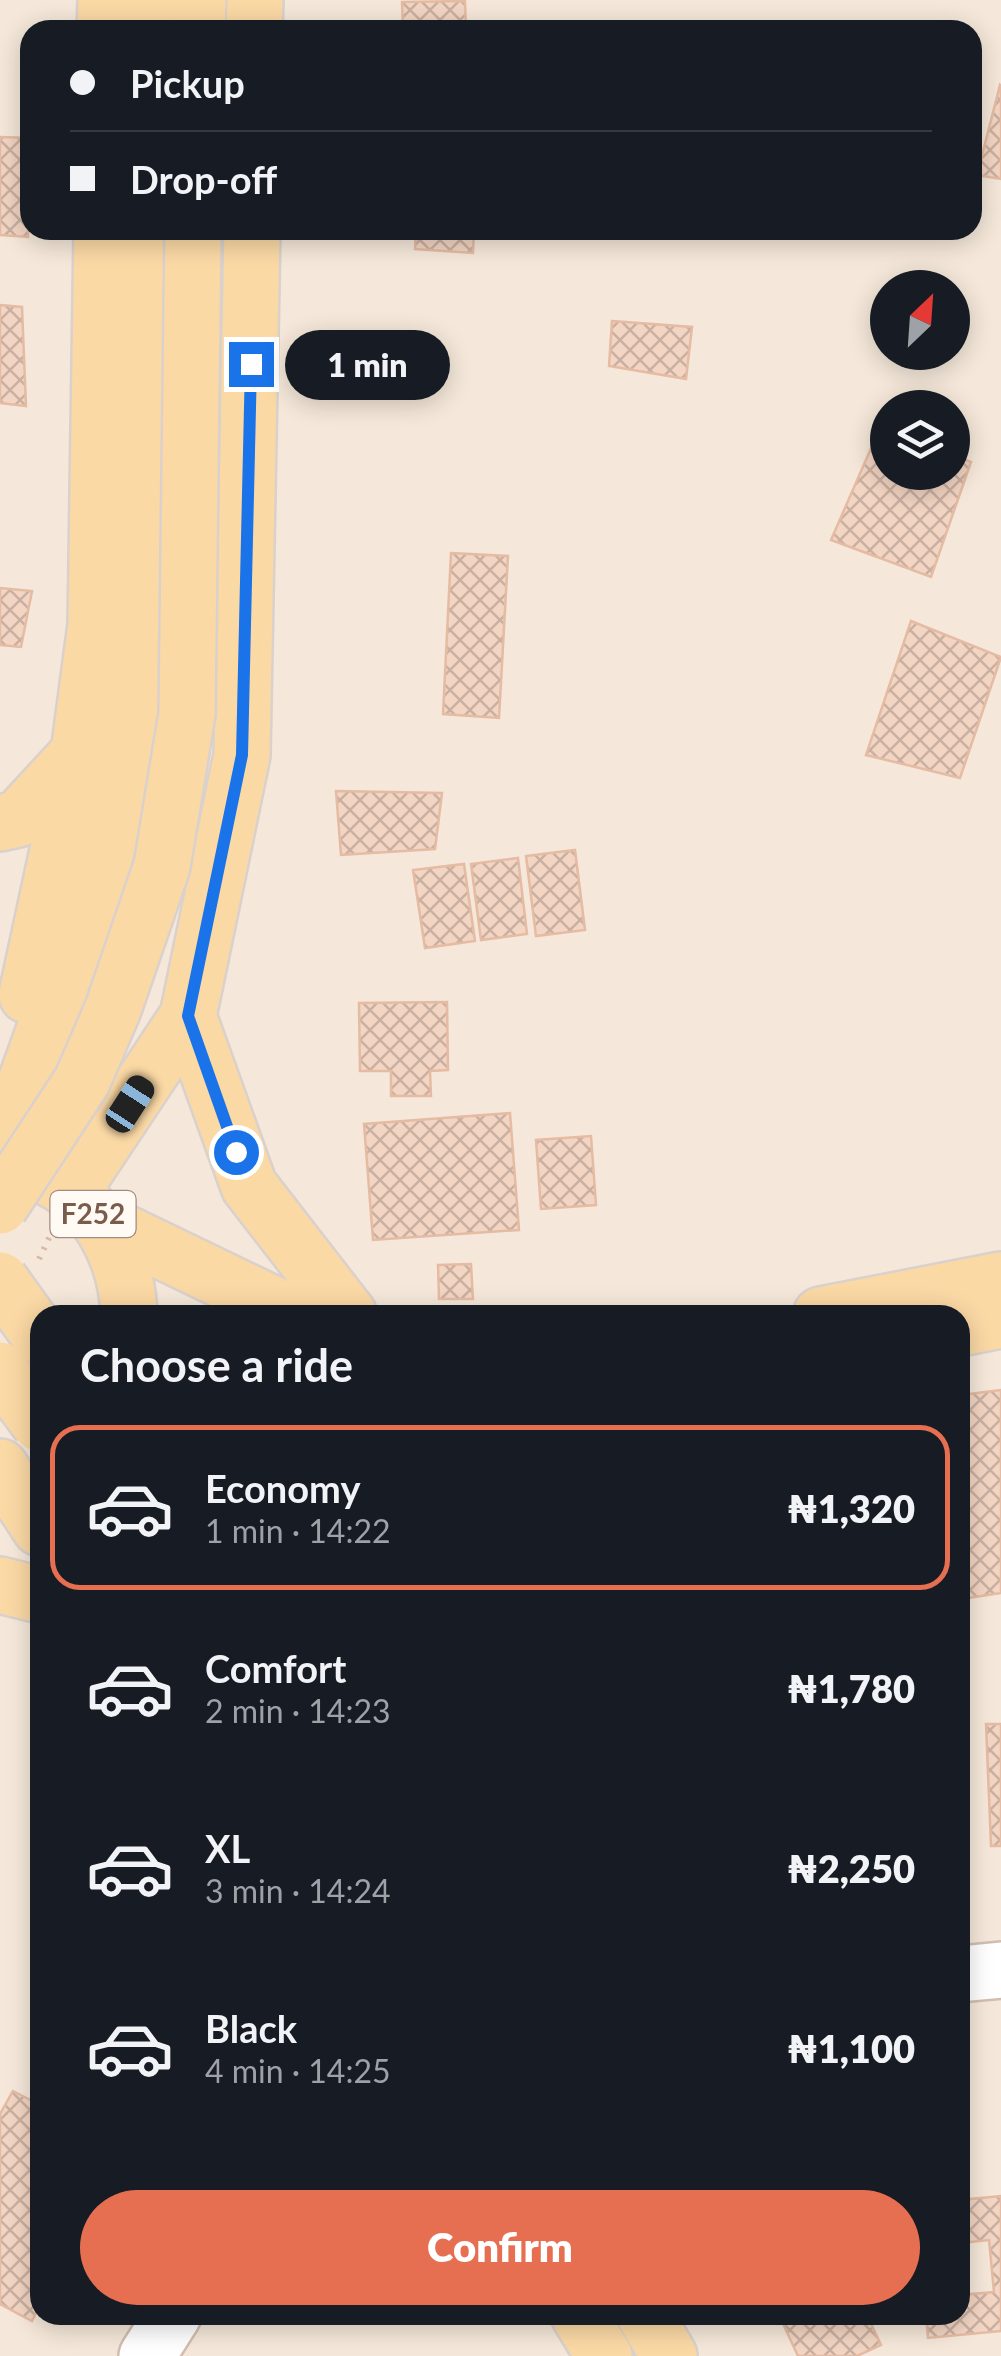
<!DOCTYPE html>
<meta charset="utf-8">
<style>
:root{--surface:#171b24;--page:#20242c;--text:#f1f3f6;--muted:#9ea1a6;--line:#363941;--accent:#e76f51}
body{margin:0;font-family:Lato,sans-serif;background:var(--page);color:var(--text);height:100vh;display:flex;flex-direction:column;font-size:38px;white-space:nowrap}
*{box-sizing:border-box;margin:0}
p{font-size:32px;color:var(--muted)}
.icon{flex:none;width:55px;height:55px;fill:none;stroke:currentColor;stroke-width:2;stroke-linecap:round;stroke-linejoin:round}
.map{position:relative;flex:1;overflow:hidden}
.details{position:absolute;left:30px;top:1305px;width:940px;height:1020px;display:flex;flex-direction:column;background:var(--surface);border-radius:30px;box-shadow:0 5px 25px #0003}
.details>*{flex:none}
.guide{position:absolute;left:20px;top:20px;width:962px;height:220px;border-radius:30px;box-shadow:0 5px 25px #0003;display:grid;align-content:center;height:220px;padding:0 50px;background:var(--surface)}
.needle{width:65px;rotate:25deg}
.tools{position:absolute;left:870px;top:270px;display:grid;gap:20px}
.tools a{display:grid;place-items:center;width:100px;height:100px;border-radius:50%;background:var(--surface);box-shadow:0 5px 25px #0003;font-size:50px}
.end{position:absolute;width:45px;height:45px;margin:-22px;border:12px solid #1a73e8;background:#fff;box-shadow:0 0 0 5px #fff}
.from{border-radius:50%}
.bubble{position:absolute;height:70px;border-radius:35px;background:var(--surface);box-shadow:0 5px 25px #0003;font-size:32px;font-weight:800;line-height:70px;text-align:center}
.car{position:absolute;width:30px;height:60px;margin:-30px -15px;border-radius:12px;box-shadow:0 0 8px 2px #0007;background:linear-gradient(#222 24%,#8ab4d8 0 40%,#222 0 76%,#8ab4d8 0 86%,#222 0)}
.guide b{display:flex;align-items:center;gap:35px;height:95px;font-size:38px}
.guide b+b{border-top:2px solid var(--line)}
.guide i{width:25px;height:25px;background:var(--text)}
ul{padding:0;list-style:none}
li{display:flex;align-items:center;gap:30px;height:165px;margin:0 20px 15px;padding:0 30px;border:5px solid transparent;border-radius:30px}
li div{flex:1}
li b{display:block;font-size:38px}
li em{font-style:normal;font-weight:800}
li.current{border-color:var(--accent)}
li>.icon{width:90px;height:90px;stroke-width:1.5}
h2{padding:0 50px;font-size:45px;line-height:120px}
.primary-button{display:flex;gap:20px;margin-top:auto;padding:20px 50px}
.primary-button a{flex:1;height:115px;border-radius:60px;background:var(--accent);color:#fff;font-size:40px;font-weight:800;line-height:115px;text-align:center}
.map>svg:first-child{display:block}
.residential{fill:#f5e8da;fill-rule:evenodd}
.building{fill:url(#building-cross-hatch);stroke:#e6bba3;stroke-width:2.5}
.lines{fill:none;stroke-linecap:round;stroke-linejoin:round}
.minor-casing{stroke:#d1beb0;stroke-width:60}
.major-casing{stroke:#dad1cd;stroke-width:60}
.path{stroke:#d9b8a5;stroke-width:6;stroke-dasharray:2.5 8;stroke-linecap:butt}
.minor{stroke:#fff;stroke-width:55}
.major{stroke:#fbd9a5;stroke-width:55}
.major-bridge-casing{stroke:#dad1cd;stroke-width:60;stroke-linecap:butt}
.major-bridge{stroke:#fbd9a5;stroke-width:55}
.route{stroke:#1a73e8;stroke-width:12}
.labels{text-anchor:middle;stroke-width:8;stroke-linejoin:round;paint-order:stroke}
.shield{fill:#fffaf3;stroke:#a28b7f;stroke-width:2.5}
.shield-label{font-size:28px;font-weight:bold;fill:#7a5c4d}
</style>
<div class="map">
<svg width="1001" height="2356" viewBox="0 0 1001 2356">
<defs>
<pattern id="building-cross-hatch" width="8" height="8" patternUnits="userSpaceOnUse" patternTransform="scale(2.5)"><rect width="8" height="8" fill="#f3d5c3"/><path d="M0 0l8 8M0 8l8-8" fill="none" stroke="#cab0a1"/></pattern>
</defs>
<rect width="100%" height="100%" fill="#fdf6ec"/>
<!-- residential -->
<path class="residential" d="M0,0H1001V2356H0ZM30,30H972V230H30ZM888,288H952V352H888ZM888,408H952V472H888ZM40,1315H960V2315H40Z"/>
<!-- building -->
<g class="building">
<path d="M465,1L466,30H403L402,2Z"/>
<path d="M1000,85L1001,86V179L977,175Z"/>
<path d="M0,137L30,138L28,237L0,235Z"/>
<path d="M416,230H474L473,253L415,249Z"/>
<path d="M0,305L22,307L26,406L0,403Z"/>
<path d="M612,321L692,327L686,379L609,366Z"/>
<path d="M879,430L888,433V472H952V455L971,462L931,577L831,540Z"/>
<path d="M451,553L508,556L499,718L443,714Z"/>
<path d="M0,588L32,591L21,647L0,645Z"/>
<path d="M911,621L1001,657L960,778L866,755Z"/>
<path d="M336,791L442,793L435,849L341,855Z"/>
<path d="M575,850L585,930L536,936L526,856Z"/>
<path d="M518,858L527,934L481,940L471,864Z"/>
<path d="M464,864L475,941L425,948L413,870Z"/>
<path d="M447,1002L448,1070L430,1071L431,1096H391V1071H360L359,1003Z"/>
<path d="M510,1113L519,1230L373,1240L364,1124Z"/>
<path d="M591,1136L596,1205L541,1209L536,1140Z"/>
<path d="M471,1264L473,1299H439L438,1265Z"/>
<path d="M1001,1390V1593L968,1598L960,1545V1395Z"/>
<path d="M986,1724H1001V1846H991Z"/>
<path d="M13,2091L40,2105V2305L32,2321L0,2304V2114Z"/>
<path d="M1001,2196V2331L928,2338L926,2315H960V2295L994,2292L989,2240L960,2243V2200Z"/>
<path d="M779,2315H867L881,2345L857,2356H798Z"/>
</g>
<g class="lines">
<!-- minor casing -->
<g class="minor-casing">
<g id="minor">
<path d="M960,1974L1001,1970"/>
<path d="M147,2356L173,2315"/>
</g>
</g>
<!-- major casing -->
<g class="major-casing">
<g id="major">
<path d="M105,30L106,0"/>
<path d="M145,30V0"/>
<path d="M197,30L198,0"/>
<path d="M254,30L255,0"/>
<path d="M0,823L18,819L77,755"/>
<path d="M27,995L79,753L96,625L102,230"/>
<path d="M188,1016L249,1186L349,1315"/>
<path d="M0,1126L22,1093L97,884L129,766L144,583L145,230"/>
<path d="M40,1174C97,1196 127,1257 129,1315"/>
<path d="M71,1192L188,1016L242,755L252,230"/>
<path d="M98,1220L295,1315"/>
<path d="M821,1315L1001,1280"/>
<path d="M960,1328L1001,1320"/>
<path d="M0,1467L40,1528"/>
<path d="M0,1585L40,1595"/>
<path d="M579,2315L604,2356"/>
<path d="M645,2315L669,2356"/>
</g>
</g>
<!-- path -->
<path class="path" d="M39,1259L51,1234"/>
<!-- minor -->
<use href="#minor" class="minor"/>
<!-- major -->
<use href="#major" class="major"/>
<!-- major-bridge casing -->
<g class="major-bridge-casing">
<g id="major-bridge">
<path d="M0,1206L82,1081L113,1009L162,866L187,714L193,230"/>
<path d="M0,1280L40,1336"/>
<path d="M0,1370L40,1424"/>
</g>
</g>
<!-- major-bridge -->
<use href="#major-bridge" class="major-bridge"/>
</g>
<g class="lines">
<!-- route -->
<path class="route" d="M236,1152L188,1016L242,755L251,364"/>
</g>
<g class="labels">
<!-- shield labels -->
<rect class="shield" x="50.5" y="1191" width="85" height="46" rx="8"/>
<g class="shield-label">
<text x="93" y="1224">F252</text>
</g>
</g>
</svg>
<div class="tools">
<a><svg class="needle" viewBox="-14 -14 28 28"><path d="M0-13l5 13h-10z" fill="#e53935"/><path d="M0 13l5-13h-10z" fill="#9ea1a6"/></svg></a>
<a><svg class="icon" aria-label="layers" viewBox="0 0 24 24"><path d="M12 4l9 5-9 5-9-5zM3 14l9 5 9-5"/></svg></a>
</div>
<i class="end from" style="left:236px;top:1152px"></i>
<i class="end" style="left:251px;top:364px"></i>
<div class="bubble" style="left:285px;top:330px;width:165px">1 min</div>
<i class="car" style="left:130px;top:1104px;rotate:33deg"></i>
<div class="guide">
<b><i class="from"></i>Pickup</b>
<b><i></i>Drop-off</b>
</div>
<section class="details">
<h2>Choose a ride</h2>
<ul>
<li class="current"><svg class="icon" aria-label="car" viewBox="0 0 24 24"><path d="M5 17H2v-5l4-1 3-4h7l3 4 3 1v5h-3M9 17h6M6 11h13"/><circle cx="7" cy="17" r="2"/><circle cx="17" cy="17" r="2"/></svg><div><b>Economy</b><p>1 min · 14:22</p></div><em>₦1,320</em></li>
<li><svg class="icon" aria-label="car" viewBox="0 0 24 24"><path d="M5 17H2v-5l4-1 3-4h7l3 4 3 1v5h-3M9 17h6M6 11h13"/><circle cx="7" cy="17" r="2"/><circle cx="17" cy="17" r="2"/></svg><div><b>Comfort</b><p>2 min · 14:23</p></div><em>₦1,780</em></li>
<li><svg class="icon" aria-label="car" viewBox="0 0 24 24"><path d="M5 17H2v-5l4-1 3-4h7l3 4 3 1v5h-3M9 17h6M6 11h13"/><circle cx="7" cy="17" r="2"/><circle cx="17" cy="17" r="2"/></svg><div><b>XL</b><p>3 min · 14:24</p></div><em>₦2,250</em></li>
<li><svg class="icon" aria-label="car" viewBox="0 0 24 24"><path d="M5 17H2v-5l4-1 3-4h7l3 4 3 1v5h-3M9 17h6M6 11h13"/><circle cx="7" cy="17" r="2"/><circle cx="17" cy="17" r="2"/></svg><div><b>Black</b><p>4 min · 14:25</p></div><em>₦1,100</em></li>
</ul>
<div class="primary-button"><a>Confirm</a></div>
</section>
</div>
